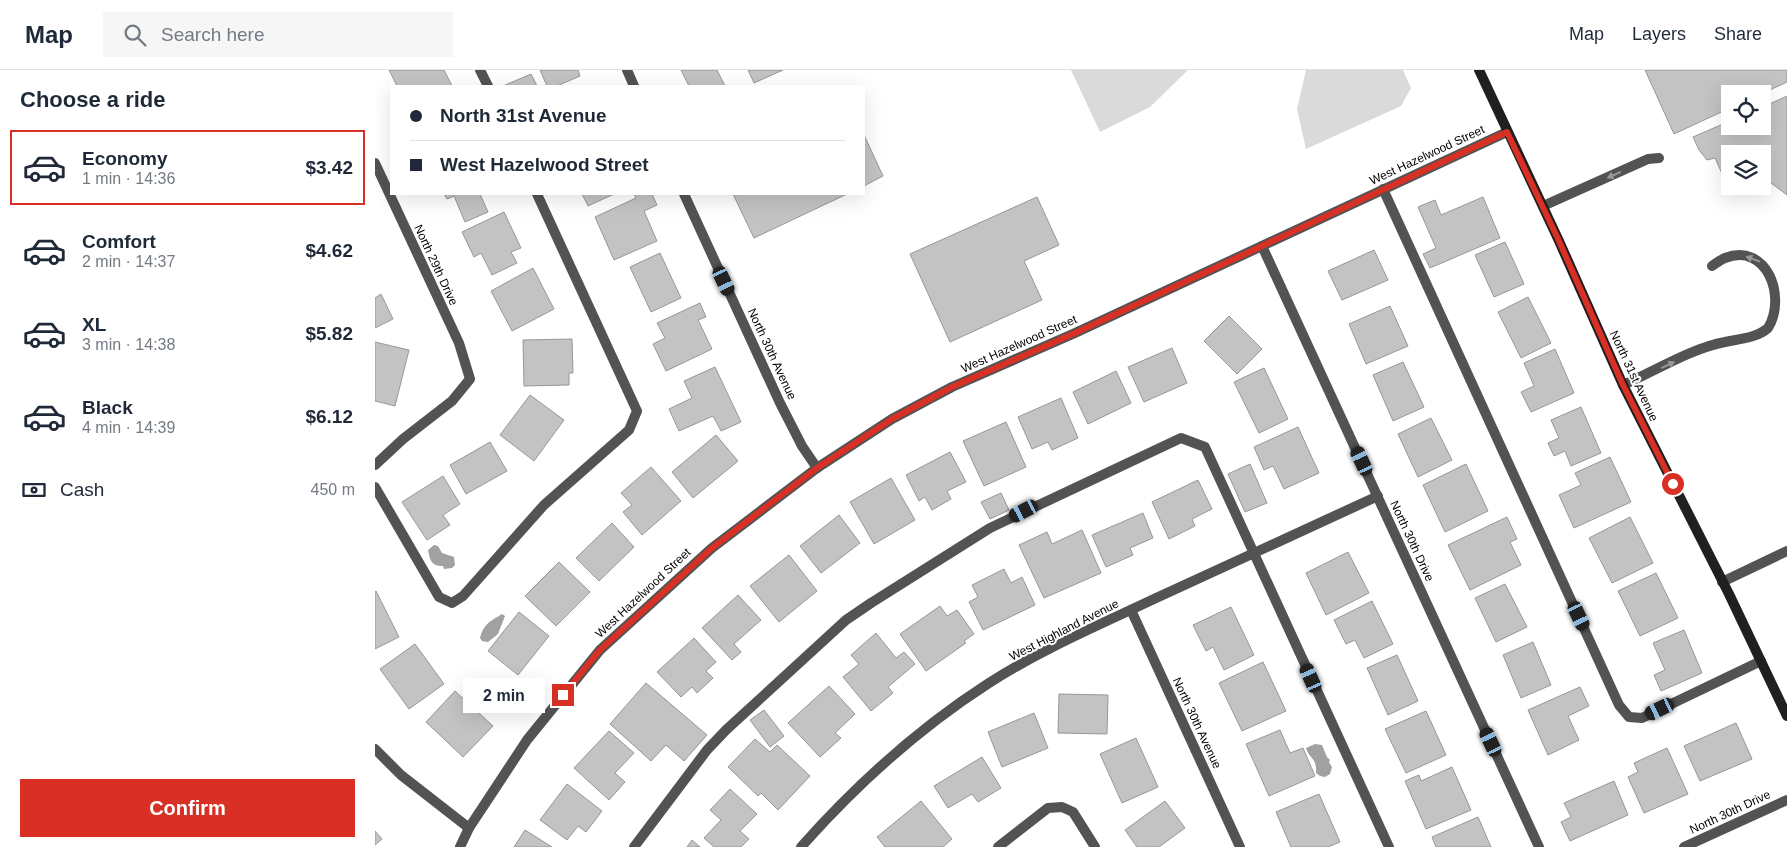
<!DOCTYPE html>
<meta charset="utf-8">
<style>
:root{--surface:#fff;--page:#f6f6f7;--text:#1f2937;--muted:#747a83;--line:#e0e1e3;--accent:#d93025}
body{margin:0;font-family:Helvetica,sans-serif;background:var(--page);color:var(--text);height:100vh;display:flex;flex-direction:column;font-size:19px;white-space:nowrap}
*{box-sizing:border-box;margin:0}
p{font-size:16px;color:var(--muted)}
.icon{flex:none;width:28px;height:28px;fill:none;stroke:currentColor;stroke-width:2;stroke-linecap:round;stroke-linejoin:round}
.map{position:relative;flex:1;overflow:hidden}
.drawer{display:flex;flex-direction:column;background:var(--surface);width:375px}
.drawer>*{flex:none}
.hud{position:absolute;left:15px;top:15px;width:475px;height:110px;border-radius:0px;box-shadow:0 5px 20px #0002;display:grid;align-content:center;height:110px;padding:0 20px;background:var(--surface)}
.tools{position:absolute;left:1346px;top:15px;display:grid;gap:10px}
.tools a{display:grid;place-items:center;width:50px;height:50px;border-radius:0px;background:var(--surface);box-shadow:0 5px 20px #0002;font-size:25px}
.end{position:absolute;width:22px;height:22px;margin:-11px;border:6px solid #d93025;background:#fff;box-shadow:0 0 0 2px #fff}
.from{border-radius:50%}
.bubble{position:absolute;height:35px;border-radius:0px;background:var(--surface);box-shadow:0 5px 20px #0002;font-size:16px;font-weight:700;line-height:35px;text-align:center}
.car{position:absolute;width:15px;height:30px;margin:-15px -8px;border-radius:6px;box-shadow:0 0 4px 1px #0007;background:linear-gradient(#222 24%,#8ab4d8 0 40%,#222 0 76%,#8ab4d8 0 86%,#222 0)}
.hud b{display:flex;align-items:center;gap:18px;height:48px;font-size:19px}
.hud b+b{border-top:1px solid var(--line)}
.hud i{width:12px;height:12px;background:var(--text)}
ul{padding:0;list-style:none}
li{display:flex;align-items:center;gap:15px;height:75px;margin:0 10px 8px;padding:0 10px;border:2px solid transparent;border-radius:0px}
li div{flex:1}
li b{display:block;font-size:19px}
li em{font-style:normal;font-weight:700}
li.on{border-color:var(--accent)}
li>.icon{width:45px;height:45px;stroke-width:1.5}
h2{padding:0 20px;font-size:22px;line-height:60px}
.pay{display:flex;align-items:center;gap:12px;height:55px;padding:0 20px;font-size:19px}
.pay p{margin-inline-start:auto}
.cta{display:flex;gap:10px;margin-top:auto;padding:10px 20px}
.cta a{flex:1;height:58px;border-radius:0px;background:var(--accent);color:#fff;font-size:20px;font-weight:700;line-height:58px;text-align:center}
header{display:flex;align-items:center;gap:30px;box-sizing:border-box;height:70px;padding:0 25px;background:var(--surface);border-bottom:1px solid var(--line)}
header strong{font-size:24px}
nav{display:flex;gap:28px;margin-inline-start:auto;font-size:18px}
.search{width:350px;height:45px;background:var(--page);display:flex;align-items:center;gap:12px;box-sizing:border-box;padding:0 18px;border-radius:0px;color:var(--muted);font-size:19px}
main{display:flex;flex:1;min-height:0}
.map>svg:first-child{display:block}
.green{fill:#dadada}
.water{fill:#a1a1a1}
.building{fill:#c3c3c3;stroke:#979797}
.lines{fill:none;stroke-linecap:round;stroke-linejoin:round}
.lane{stroke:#535353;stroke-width:10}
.street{stroke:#535353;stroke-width:10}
.secondary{stroke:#202020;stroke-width:10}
.oneway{fill:#989898}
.route{stroke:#d93025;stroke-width:6}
.labels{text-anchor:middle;stroke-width:4;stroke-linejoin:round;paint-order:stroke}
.street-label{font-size:12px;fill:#000;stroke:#fff}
</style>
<header>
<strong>Map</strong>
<div class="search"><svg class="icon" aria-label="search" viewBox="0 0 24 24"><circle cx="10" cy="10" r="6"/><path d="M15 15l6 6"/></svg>Search here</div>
<nav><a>Map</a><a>Layers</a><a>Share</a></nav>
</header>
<main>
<section class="drawer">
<h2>Choose a ride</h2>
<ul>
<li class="on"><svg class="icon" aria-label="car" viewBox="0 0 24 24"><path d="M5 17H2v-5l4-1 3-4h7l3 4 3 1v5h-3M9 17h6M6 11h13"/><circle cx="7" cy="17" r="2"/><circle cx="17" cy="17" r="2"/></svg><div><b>Economy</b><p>1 min · 14:36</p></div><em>$3.42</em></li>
<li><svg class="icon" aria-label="car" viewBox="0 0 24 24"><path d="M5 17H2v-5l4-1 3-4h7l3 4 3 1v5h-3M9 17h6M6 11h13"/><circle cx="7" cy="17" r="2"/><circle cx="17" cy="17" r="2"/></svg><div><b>Comfort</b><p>2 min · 14:37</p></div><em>$4.62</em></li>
<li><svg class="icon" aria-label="car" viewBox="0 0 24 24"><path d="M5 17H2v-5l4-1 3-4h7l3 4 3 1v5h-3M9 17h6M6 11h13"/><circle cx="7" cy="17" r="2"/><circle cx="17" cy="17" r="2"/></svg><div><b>XL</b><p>3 min · 14:38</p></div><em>$5.82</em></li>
<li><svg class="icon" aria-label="car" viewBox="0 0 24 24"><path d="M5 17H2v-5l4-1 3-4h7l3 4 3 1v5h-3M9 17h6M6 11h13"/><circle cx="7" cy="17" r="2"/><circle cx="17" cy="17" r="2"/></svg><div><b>Black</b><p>4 min · 14:39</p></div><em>$6.12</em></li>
</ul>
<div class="pay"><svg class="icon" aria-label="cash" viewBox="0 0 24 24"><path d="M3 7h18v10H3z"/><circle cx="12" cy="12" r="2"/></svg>Cash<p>450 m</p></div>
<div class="cta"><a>Confirm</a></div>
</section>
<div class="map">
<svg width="1412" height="777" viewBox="0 0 1412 777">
<rect width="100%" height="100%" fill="#fff"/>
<!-- green -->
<g class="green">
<path d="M696,0H813L775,37L725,62Z"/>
<path d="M931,0H1028L1036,18L1026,36L931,79L922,39Z"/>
</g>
<!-- water -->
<g class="water">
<path d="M59,475L63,476L67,483L79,487L80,495L77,498L69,499L68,496C56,496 55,490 53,480Z"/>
<path d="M127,544L130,546L123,564L113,572L107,571L105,568C109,553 116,551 127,544Z"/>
<path d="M940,674L947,675L952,687L955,690L954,692L957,697L955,704L950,707L945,706L941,703C942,687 934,689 931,678Z"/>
</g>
<!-- building -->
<g class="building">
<path d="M14,0H69L77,16H22Z"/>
<path d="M165,0H203L205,6L182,16H172Z"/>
<path d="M306,0H342L350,16H314Z"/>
<path d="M373,0H408L379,13Z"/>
<path d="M1270,0H1412V12L1386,24H1355V38L1299,64Z"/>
<path d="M156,4L162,16H128Z"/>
<path d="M1412,26V125L1388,107V84H1355V116H1360L1354,119L1340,88L1332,90L1324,80L1318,67L1355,51V56H1388V37Z"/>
<path d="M489,65L508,106L489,116Z"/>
<path d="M69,124H105L113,142L90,152L79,126L72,129Z"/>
<path d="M207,124H239L213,136Z"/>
<path d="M259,124H277L282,135L269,141L282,171L239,190L220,147L261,128Z"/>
<path d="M358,124H472L379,168Z"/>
<path d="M662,127L684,175L649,191L667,230L575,272L535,184Z"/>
<path d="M1108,127L1125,168L1055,198L1048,184L1061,178L1043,137L1060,130L1066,145Z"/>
<path d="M129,142L146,178L136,182L142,193L117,205L106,183L99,187L87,162Z"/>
<path d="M1130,172L1149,214L1119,227L1100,185Z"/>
<path d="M999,180L1013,210L967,230L953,201Z"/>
<path d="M285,183L306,228L276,242L255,197Z"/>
<path d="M158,198L179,239L137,261L116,221Z"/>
<path d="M6,224L18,249L0,258V228Z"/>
<path d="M1153,227L1176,273L1146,288L1123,242Z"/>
<path d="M325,233L331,247L323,250L337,279L291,301L278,274L290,268L282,253Z"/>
<path d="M1015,236L1033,276L991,294L974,254Z"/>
<path d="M854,246L887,279L862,304L829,271Z"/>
<path d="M197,269L198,303H194V315L149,316L148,270Z"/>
<path d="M0,272L34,280L20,336L0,331Z"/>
<path d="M797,278L812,313L769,332L753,297Z"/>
<path d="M1180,279L1199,323L1156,342L1146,322L1159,316L1149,293Z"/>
<path d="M1028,292L1049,337L1018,351L998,305Z"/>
<path d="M340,297L366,352L346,361L338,346L304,361L294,339L317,328L309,311Z"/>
<path d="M889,298L913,349L884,363L859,312Z"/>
<path d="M741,301L756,333L713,354L698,322Z"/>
<path d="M155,325L189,350L159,391L125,365Z"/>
<path d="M686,328L703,368L677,380L673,372L657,379L643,347Z"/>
<path d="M1206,337L1226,383L1196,396L1190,381L1179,386L1173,373L1184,368L1176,350Z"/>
<path d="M1056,348L1077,390L1043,407L1023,364Z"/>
<path d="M631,352L651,397L609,416L588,371Z"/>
<path d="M923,357L944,403L909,419L898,396L889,400L879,377Z"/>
<path d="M341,365L363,391L318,428L297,402Z"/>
<path d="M115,372L132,401L91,424L75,395Z"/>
<path d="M575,382L591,412L572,421L576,429L557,440L550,427L544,431L531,405Z"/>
<path d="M1235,387L1256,432L1199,458L1184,425L1206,415L1200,403Z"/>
<path d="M875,394L892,433L870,442L853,404Z"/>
<path d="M1091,394L1113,441L1070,462L1048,415Z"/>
<path d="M276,397L306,431L267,465L248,442L257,435L246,423Z"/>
<path d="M68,406L85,434L68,445L75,455L52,470L27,432Z"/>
<path d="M516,408L540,450L499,474L475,432Z"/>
<path d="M823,410L837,439L817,449L820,456L794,469L777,432Z"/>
<path d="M626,423L634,440L615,449L606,432Z"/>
<path d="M768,443L778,468L755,478L758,485L731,497L717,465Z"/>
<path d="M464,445L485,473L446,503L425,476Z"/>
<path d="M1132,447L1142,469L1135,472L1146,495L1095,520L1073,475Z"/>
<path d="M1255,447L1278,493L1237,513L1214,468Z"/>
<path d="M237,453L259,477L224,511L201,488Z"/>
<path d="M707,460L726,503L669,528L644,475L672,462L677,474Z"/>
<path d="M973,482L994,523L951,545L931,503Z"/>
<path d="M414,485L442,521L404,552L375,516Z"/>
<path d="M184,492L215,522L181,556L150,526Z"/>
<path d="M629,499L636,513L647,507L660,535L608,560L594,532L603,527L597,515Z"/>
<path d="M1281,503L1303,548L1265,566L1243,521Z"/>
<path d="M1130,514L1152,557L1121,572L1100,528Z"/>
<path d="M1,521L24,567L0,579V522Z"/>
<path d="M363,525L386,550L359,574L366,582L357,590L327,558Z"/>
<path d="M997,531L1018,574L989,588L980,570L971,574L959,550Z"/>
<path d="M565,536L572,546L582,540L599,564L589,571L591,573L551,601L525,564Z"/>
<path d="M856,537L879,585L849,600L838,577L831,581L818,555Z"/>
<path d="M144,542L174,566L143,605L113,581Z"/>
<path d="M1309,560L1327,603L1286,621L1279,605L1290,600L1278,573Z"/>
<path d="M501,563L521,588L529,582L540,594L513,617L518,623L496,641L468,607L484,594L476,585Z"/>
<path d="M319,568L341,592L331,601L338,608L322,623L317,617L306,627L282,602Z"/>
<path d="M1158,572L1176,615L1146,628L1128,585Z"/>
<path d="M40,574L69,614L34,639L5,599Z"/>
<path d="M1022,585L1043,631L1013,645L992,598Z"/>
<path d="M888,592L911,641L867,661L844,613Z"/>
<path d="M271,613L332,665L309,691L291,675L276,691L235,654Z"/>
<path d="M454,616L480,644L460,663L466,668L445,687L413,653Z"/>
<path d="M1205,617L1214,636L1193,646L1204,670L1173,685L1153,640Z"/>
<path d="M80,621L118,656L88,687L51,652Z"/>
<path d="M684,624L733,625L732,664L683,663Z"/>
<path d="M389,640L409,666L395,677L375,650Z"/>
<path d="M1051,641L1071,685L1031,703L1010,659Z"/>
<path d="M659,643L673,678L627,697L613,662Z"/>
<path d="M1361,653L1377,689L1325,711L1309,676Z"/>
<path d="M905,660L915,683L928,678L940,706L894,726L871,674Z"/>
<path d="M234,661L259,683L240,703L250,712L234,730L199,698Z"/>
<path d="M761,668L783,717L747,733L725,684Z"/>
<path d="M380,669L395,682L402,675L435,706L403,740L386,723L383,726L353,697Z"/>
<path d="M1292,678L1313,724L1269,743L1253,707L1263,702L1259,693Z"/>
<path d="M607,687L626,718L603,732L597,724L573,738L559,716Z"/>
<path d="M1077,697L1096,740L1051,759L1030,711L1044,705L1046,711Z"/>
<path d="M1239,711L1253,745L1195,771L1186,752L1196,747L1189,733Z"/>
<path d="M192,714L227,741L211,762L203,756L192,770L165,750Z"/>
<path d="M355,719L382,744L365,761L374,769L366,777H339L329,768L346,750L335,740Z"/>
<path d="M944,724L965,772L953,777H916L901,742Z"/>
<path d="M546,731L577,769L568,777H510L502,767Z"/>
<path d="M790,731L810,758L784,777H762L750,760Z"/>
<path d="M1103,747L1116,777H1061L1057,767Z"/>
<path d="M150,760L177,777H139Z"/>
<path d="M0,761L7,769L0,775Z"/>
<path d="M317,770L325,777H312Z"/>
</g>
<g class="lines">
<!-- lane -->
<g class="lane">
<path d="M105,0L113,16"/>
<path d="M1008,119L1244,635L1254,647L1267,648L1386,591"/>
<path d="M1168,136L1273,89L1284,88"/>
<path d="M1248,315C1280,301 1317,278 1350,272C1364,269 1382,268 1393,258C1412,227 1392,172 1350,188C1345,190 1341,193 1337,196"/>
<path d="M0,417L64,527L77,533L88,526L169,435L254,360L262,341L162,124"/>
<path d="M1347,512L1412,481"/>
<path d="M259,777L332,680L351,660L471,550L496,533L615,458L806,368L830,377L1014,777"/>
<path d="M623,777L673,738L687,737L698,742L720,777"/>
</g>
<!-- street -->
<g class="street">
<path d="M252,0L259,16"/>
<path d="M0,93L84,273L95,309L77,331L28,369L0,395"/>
<path d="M309,124L405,333L427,376L442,398"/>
<path d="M887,176L1164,777"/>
<path d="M756,540L865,777"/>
<path d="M0,679L26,705L94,758"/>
<path d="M85,777L94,758L152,670L225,580L337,478L442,398L517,349L577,317L700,263L1132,62"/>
<path d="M426,777C481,715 544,658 614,613C665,580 724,555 779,529C854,495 928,460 1003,426"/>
<path d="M1309,777L1412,730"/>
</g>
<!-- secondary -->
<path class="secondary" d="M1104,0L1184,171L1248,315L1354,524L1412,646"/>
</g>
<!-- one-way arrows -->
<defs><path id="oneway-solid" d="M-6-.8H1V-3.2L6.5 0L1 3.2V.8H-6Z" transform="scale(1.25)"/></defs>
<g class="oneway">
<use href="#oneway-solid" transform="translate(1239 105) rotate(156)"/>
<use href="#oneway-solid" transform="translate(1378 189) rotate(-160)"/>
<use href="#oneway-solid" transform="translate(1293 295) rotate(-25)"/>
</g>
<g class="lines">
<!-- route -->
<path class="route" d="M188,625L225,580L337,478L442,398L517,349L577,317L700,263L1132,62L1184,171L1248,315L1298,414"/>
</g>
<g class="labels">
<!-- street labels -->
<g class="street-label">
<text transform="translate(1052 85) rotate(-25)" y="4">West Hazelwood Street</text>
<text transform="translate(61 195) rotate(65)" y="4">North 29th Drive</text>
<text transform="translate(644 274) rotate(-24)" y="4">West Hazelwood Street</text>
<text transform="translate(397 284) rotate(65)" y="4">North 30th Avenue</text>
<text transform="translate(1259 306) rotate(65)" y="4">North 31st Avenue</text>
<text transform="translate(1037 471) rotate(65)" y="4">North 30th Drive</text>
<text transform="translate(268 523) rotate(-43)" y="4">West Hazelwood Street</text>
<text transform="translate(689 560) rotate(-27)" y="4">West Highland Avenue</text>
<text transform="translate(822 653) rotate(65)" y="4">North 30th Avenue</text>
<text transform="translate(1355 742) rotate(-25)" y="4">North 30th Drive</text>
</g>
</g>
</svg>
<div class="tools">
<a><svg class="icon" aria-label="locate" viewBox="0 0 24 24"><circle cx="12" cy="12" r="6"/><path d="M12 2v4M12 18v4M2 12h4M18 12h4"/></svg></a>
<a><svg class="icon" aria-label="layers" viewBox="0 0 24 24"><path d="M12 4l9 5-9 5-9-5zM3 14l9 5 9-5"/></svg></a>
</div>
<i class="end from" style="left:1298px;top:414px"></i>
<i class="end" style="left:188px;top:625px"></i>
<div class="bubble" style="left:88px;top:608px;width:82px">2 min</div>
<i class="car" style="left:349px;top:211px;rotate:155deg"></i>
<i class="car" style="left:987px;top:391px;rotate:335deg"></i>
<i class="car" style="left:649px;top:441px;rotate:243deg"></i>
<i class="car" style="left:1204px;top:546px;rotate:155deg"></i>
<i class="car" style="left:936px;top:608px;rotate:336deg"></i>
<i class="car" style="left:1285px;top:639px;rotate:244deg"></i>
<i class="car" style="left:1116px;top:672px;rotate:335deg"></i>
<div class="hud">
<b><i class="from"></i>North 31st Avenue</b>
<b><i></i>West Hazelwood Street</b>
</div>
</div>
</main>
